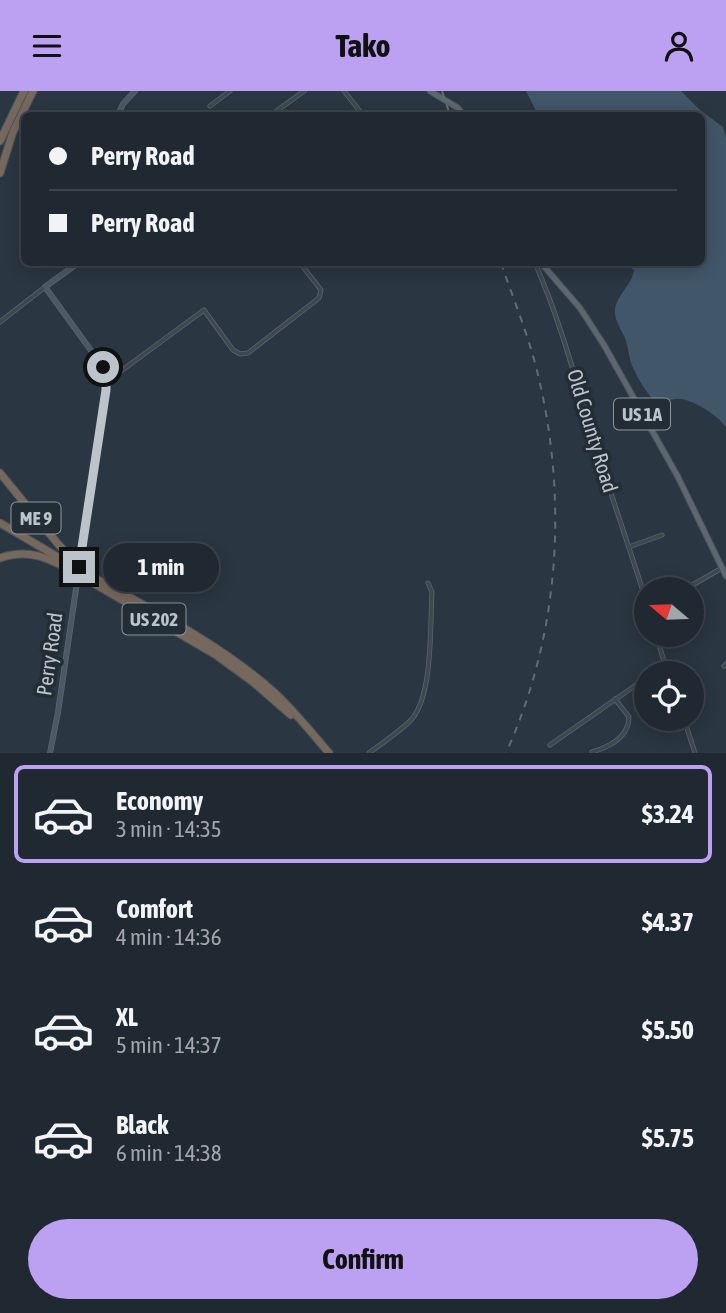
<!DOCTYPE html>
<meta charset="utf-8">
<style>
:root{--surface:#202831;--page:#2d343d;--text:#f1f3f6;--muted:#a2a6ab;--line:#3d444d;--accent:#bca0f2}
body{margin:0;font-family:"Asap Condensed",sans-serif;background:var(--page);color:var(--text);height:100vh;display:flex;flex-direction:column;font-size:26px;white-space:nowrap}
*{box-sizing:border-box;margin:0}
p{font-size:23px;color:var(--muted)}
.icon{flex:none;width:38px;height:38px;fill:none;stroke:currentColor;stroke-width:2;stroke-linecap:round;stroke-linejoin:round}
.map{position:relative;height:662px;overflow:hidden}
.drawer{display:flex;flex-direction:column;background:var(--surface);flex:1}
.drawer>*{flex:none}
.top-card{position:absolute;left:21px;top:21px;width:684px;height:154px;border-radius:10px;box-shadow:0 4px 18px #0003,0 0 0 2px var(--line);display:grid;align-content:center;height:154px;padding:0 28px;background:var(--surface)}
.needle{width:46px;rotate:289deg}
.controls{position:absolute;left:634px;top:486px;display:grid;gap:14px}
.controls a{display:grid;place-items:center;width:70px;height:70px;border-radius:50%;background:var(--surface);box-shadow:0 4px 18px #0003,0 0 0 2px var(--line);font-size:35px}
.end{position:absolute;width:32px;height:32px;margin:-16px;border:9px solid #bbc3cb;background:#111;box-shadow:0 0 0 4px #111}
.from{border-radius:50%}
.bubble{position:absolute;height:49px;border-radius:24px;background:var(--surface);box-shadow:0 4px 18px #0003,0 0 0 2px var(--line);font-size:23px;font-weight:700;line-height:49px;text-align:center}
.top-card b{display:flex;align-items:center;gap:24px;height:66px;font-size:26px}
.top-card b+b{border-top:2px solid var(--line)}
.top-card i{width:18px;height:18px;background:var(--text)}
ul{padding:12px 0 0;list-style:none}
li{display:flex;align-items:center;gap:21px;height:98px;margin:0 14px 10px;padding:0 14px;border:4px solid transparent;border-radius:10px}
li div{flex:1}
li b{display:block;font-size:26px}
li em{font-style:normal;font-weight:700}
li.current{border-color:var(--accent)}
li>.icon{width:63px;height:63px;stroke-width:1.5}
.primary-button{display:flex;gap:14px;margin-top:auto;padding:14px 28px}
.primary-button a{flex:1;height:80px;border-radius:42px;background:var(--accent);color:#111;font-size:28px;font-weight:700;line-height:80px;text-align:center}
header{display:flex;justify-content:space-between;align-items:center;height:91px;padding:0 28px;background:var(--accent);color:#111;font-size:32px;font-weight:700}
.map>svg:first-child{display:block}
.water{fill:#415668}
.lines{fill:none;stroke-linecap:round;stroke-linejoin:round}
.street-casing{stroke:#5c666e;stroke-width:5}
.secondary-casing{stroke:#5c666e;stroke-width:6}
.primary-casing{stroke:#48515a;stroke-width:7}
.highway-casing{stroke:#48535b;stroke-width:9}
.street{stroke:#3e4851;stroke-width:3.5}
.secondary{stroke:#4c5863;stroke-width:4.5}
.primary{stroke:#5c6770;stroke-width:5}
.highway{stroke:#76685c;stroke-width:7}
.rail{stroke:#606d77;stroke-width:2;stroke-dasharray:7 7;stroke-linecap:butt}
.highway-bridge-casing{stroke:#48535b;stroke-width:9;stroke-linecap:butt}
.highway-bridge{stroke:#76685c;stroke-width:7}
.route{stroke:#bbc3cb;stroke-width:9}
.labels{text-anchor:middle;stroke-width:7;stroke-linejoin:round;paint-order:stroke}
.shield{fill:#222d36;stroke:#8d969e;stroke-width:2}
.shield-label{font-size:19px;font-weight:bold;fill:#bbc3cb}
.street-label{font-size:21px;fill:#bbc3cb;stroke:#222d36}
</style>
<header><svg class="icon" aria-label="menu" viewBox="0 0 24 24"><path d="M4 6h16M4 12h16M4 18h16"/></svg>Tako<svg class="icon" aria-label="person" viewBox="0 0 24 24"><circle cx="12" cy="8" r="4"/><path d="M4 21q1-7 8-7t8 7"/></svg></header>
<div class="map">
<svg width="726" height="662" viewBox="0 0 726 662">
<rect width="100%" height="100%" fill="#2a3641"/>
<!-- water -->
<path class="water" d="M526,0H681L700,19L723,36L726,47V336C717,324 690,306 675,308C669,309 663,312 658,314C647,303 637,287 631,272C629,265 628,257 626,250C623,240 614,231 615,219C617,203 632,194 634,179L625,172H702V24H538Z"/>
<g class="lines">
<!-- street casing -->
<g class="street-casing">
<g id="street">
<path d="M344,0L363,24"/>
<path d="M210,15L230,0"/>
<path d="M271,24L304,0"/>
<path d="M535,172C561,231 577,294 596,356C612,407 630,458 646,510"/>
<path d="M0,231L45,196"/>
<path d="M106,286L117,283L204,219L233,259L240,263L248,262L319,207L321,199L300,172"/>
<path d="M629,456L662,444"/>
<path d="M684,499L722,477"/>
<path d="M656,544L668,583"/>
<path d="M724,575L726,573"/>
<path d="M652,583L665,574"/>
<path d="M684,628L695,662"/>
<path d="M550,654L646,587"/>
<path d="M592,661C609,656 629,647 629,626L615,608"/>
<path d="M369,662C382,652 402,639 412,628C433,603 430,534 432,501L428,492"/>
</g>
</g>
<!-- secondary casing -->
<g class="secondary-casing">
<g id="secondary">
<path d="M118,24L123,13L135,0"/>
<path d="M50,662L58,621L106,293V283L103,276L45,196L78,172"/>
</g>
</g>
<!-- primary casing -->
<g class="primary-casing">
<g id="primary">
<path d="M430,0L458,17L463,24"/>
<path d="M541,172L580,217L604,254L678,386L726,485"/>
</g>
</g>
<!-- highway casing -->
<g class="highway-casing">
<g id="highway">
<path d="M0,50L24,0"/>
<path d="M0,82L13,41L33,0"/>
<path d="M0,382L58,453L74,470"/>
<path d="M0,432L73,475"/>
<path d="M0,467C29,457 48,467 73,480"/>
<path d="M84,481C150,518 219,552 275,602C295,621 312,642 329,662"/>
<path d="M83,486L216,564L253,591L291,624"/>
</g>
</g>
<!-- street -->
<use href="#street" class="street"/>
<!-- secondary -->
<use href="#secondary" class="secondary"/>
<!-- primary -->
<use href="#primary" class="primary"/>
<!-- highway -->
<use href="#highway" class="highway"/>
<!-- rail -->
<g class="rail">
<path d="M442,0L450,24"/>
<path d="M501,172C514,210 530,248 539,288C568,413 559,545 506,662"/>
</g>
<!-- highway-bridge casing -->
<g class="highway-bridge-casing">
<g id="highway-bridge">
<path d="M74,470L85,478"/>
<path d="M73,480L83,486"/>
</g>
</g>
<!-- highway-bridge -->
<use href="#highway-bridge" class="highway-bridge"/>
</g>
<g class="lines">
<!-- route -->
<path class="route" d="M79,476L106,299V286L103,276"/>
</g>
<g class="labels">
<!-- shield labels -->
<g class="shield">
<rect x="614" y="307.5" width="56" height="31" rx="5"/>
<rect x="11.5" y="411.5" width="49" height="31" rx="5"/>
<rect x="122.5" y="512.5" width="63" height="31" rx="5"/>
</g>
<g class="shield-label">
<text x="642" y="330">US 1A</text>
<text x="36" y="434">ME 9</text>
<text x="154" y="535">US 202</text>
</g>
<!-- street labels -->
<g class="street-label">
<text transform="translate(592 340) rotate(73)" y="7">Old County Road</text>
<text transform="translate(50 563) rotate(-82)" y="7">Perry Road</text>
</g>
</g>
</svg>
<div class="controls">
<a><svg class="needle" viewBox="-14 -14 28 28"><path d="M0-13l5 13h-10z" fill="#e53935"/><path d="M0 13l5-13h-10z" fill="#a2a6ab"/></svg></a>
<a><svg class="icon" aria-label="locate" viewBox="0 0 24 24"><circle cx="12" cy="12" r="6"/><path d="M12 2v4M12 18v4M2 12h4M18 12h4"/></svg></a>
</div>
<i class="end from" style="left:103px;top:276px"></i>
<i class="end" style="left:79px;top:476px"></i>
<div class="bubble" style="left:103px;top:452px;width:116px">1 min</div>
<div class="top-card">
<b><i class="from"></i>Perry Road</b>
<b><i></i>Perry Road</b>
</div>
</div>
<section class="drawer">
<ul>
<li class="current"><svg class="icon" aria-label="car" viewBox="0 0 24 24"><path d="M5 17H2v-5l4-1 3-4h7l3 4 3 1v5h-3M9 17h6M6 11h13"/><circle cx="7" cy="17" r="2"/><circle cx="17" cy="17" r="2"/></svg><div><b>Economy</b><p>3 min · 14:35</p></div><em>$3.24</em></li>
<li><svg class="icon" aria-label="car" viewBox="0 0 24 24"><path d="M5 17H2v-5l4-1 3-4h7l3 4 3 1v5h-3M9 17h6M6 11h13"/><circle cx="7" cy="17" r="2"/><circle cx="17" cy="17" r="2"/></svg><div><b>Comfort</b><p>4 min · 14:36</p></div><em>$4.37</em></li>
<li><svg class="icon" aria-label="car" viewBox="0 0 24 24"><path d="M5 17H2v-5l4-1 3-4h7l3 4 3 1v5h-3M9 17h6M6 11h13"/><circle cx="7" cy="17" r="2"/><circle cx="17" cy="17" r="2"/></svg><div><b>XL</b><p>5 min · 14:37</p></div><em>$5.50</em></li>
<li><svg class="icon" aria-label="car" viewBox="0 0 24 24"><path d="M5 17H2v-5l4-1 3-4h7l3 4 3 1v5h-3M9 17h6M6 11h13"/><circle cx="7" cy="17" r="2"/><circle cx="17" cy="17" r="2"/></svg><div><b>Black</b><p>6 min · 14:38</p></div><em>$5.75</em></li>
</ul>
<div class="primary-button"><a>Confirm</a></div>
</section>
